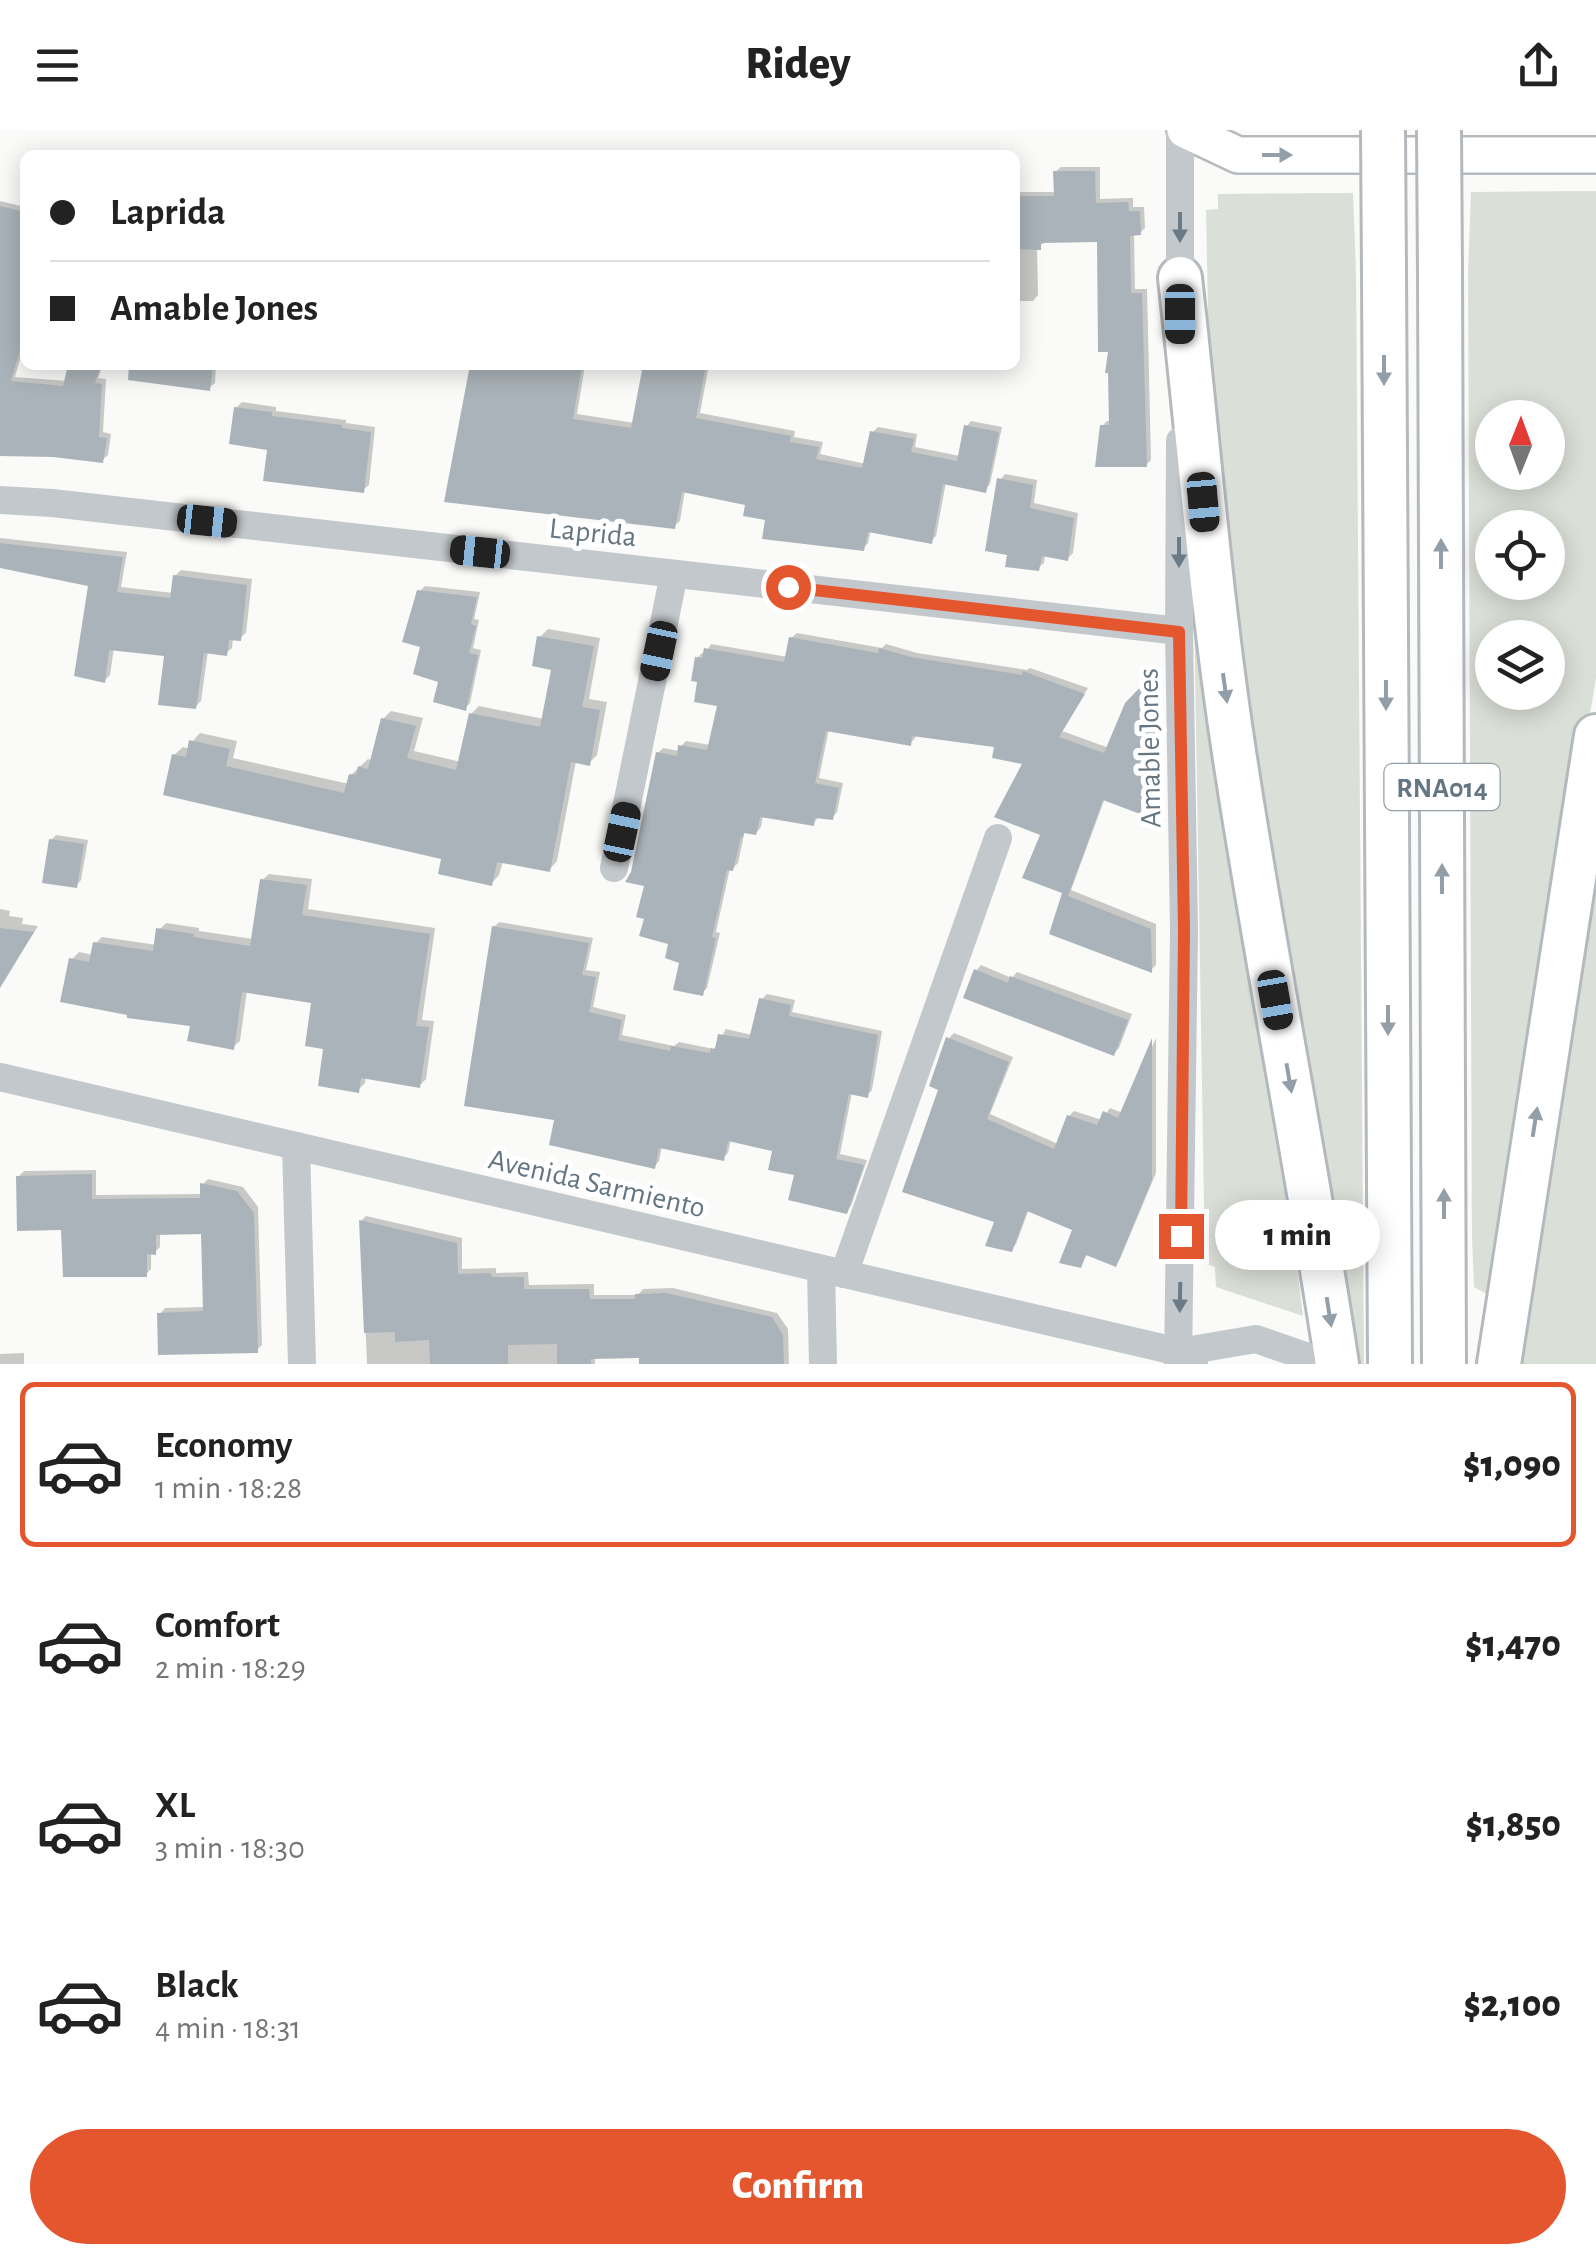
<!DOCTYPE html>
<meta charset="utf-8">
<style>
:root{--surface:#fff;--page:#f6f6f6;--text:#222;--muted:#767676;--line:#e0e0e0;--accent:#e4572e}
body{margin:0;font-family:"Alegreya Sans",sans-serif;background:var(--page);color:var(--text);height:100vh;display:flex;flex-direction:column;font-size:38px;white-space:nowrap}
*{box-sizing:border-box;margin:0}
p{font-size:32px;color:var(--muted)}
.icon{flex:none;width:55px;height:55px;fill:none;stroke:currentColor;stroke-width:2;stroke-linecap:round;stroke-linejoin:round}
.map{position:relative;height:1234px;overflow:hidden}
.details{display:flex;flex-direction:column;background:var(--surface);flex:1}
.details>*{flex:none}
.hud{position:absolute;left:20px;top:20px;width:1000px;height:220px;border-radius:15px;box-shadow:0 5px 25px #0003;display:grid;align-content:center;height:220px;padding:0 30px;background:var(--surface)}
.needle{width:65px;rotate:1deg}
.buttons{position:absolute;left:1475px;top:270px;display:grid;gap:20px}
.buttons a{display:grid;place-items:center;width:90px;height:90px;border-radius:50%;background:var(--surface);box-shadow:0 5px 25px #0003;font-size:50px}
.end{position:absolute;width:45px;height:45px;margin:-22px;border:12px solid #e4572e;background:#fff;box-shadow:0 0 0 5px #fff}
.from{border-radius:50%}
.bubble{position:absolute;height:70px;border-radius:35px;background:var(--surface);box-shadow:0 5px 25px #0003;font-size:32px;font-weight:800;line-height:70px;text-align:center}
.car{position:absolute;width:30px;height:60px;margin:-30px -15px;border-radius:12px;box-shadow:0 0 8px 2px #0007;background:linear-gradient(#222 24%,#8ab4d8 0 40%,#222 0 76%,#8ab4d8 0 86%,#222 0)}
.hud b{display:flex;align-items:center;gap:35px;height:95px;font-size:38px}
.hud b+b{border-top:2px solid var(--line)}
.hud i{width:25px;height:25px;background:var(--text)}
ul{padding:18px 0 0;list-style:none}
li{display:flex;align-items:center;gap:30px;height:165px;margin:0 20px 15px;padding:0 10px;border:5px solid transparent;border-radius:15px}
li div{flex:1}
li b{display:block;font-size:38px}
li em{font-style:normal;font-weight:800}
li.on{border-color:var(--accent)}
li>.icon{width:90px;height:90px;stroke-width:1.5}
.primary-button{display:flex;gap:20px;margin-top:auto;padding:20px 30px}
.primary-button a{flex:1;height:115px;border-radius:60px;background:var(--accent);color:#fff;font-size:40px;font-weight:800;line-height:115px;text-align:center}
header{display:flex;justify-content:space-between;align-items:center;height:130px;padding:0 30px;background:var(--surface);font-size:45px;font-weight:800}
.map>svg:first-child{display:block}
.green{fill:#dadfd7;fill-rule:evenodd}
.shadow{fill:#0003}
.building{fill:#aab3b9}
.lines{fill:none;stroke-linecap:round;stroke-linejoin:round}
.major-casing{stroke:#b5babe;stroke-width:40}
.highway-casing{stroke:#b4b9bd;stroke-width:48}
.minor{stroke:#c3c8cc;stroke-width:28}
.major{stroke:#fff;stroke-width:35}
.highway{stroke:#fff;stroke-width:42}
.highway-bridge-casing{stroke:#b4b9bd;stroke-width:48;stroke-linecap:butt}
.highway-bridge{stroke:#fff;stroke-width:42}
.oneway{fill:#939fa8}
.oneway2{fill:#6a7a87}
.route{stroke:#e4572e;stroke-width:12}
.labels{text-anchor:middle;stroke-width:10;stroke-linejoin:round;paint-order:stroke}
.shield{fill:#fff;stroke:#939fa8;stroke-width:2.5}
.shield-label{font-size:28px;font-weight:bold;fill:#657683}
.street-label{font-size:30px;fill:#657683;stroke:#fff}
</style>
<header><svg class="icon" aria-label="menu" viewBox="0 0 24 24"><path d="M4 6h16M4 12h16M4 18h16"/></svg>Ridey<svg class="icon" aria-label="share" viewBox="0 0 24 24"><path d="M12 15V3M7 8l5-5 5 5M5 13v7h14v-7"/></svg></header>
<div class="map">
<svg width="1596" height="1234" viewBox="0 0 1596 1234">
<rect width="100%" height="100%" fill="#fafaf8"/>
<!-- green -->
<g class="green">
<path d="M1596,61V548L1492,1167L1474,1157L1472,1107L1468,143L1471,62ZM1492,288H1548V342H1492ZM1492,398H1548V452H1492ZM1492,508H1548V562H1492Z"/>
<path d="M1353,63L1356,143L1364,1234H1349L1284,845L1210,283L1206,80L1218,79V64Z"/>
<path d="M1193,416L1295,1120L1303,1186L1216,1157L1215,1137L1205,1133Z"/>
<path d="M1596,725V1234H1522L1524,1199Z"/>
</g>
<!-- shadow -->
<g class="shadow">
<path d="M1061,37H1100V69L1133,68V77H1144L1145,98L1140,103H1134L1135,159H1147L1151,330L1146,335L1102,296L1107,291H1111L1110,220L1099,110L1046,112L1037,117L1038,165L1033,171H1015V62H1056L1055,42Z"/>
<path d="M0,71L25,77V211L15,247L67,251L70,235H103L98,248L106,249L103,302L111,304L108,325L102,330L53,324H0Z"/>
<path d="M175,235H216L215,253L209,258Z"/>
<path d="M472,235H585L577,284L635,293L645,235H709L700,283L795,301L794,307L823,312L820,324L866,334L873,302L878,297L917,304L915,317L960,326L966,297L971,291L1002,297L990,354L985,360L946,352L936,406L931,411L871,400L868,413L863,418L768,388L748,373L685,360L680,391L674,396Z"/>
<path d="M242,272L276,277V281L346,290V293L375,297L369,355L363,360L270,318L236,278Z"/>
<path d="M1005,344L1037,350L1034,373L1078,383L1073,423L1067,429L1045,424L1044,433L1038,438L1000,350Z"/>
<path d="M0,408L127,422L121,457L173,463L175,446L181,440L252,449L246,503L240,508H233L232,518L226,523L208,521L201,571L195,577L167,524L114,518L110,545L104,551L91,454L0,435Z"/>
<path d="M425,456L480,462L474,489L479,490L473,518L481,520L470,573L465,578L441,550L424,515L420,461Z"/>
<path d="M548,499L600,508L589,569L607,572L597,625L589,633L576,631L557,731L549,740L503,731L499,745L491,754L444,728L174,625L183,617L190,619L192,612L200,603L237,611L233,628L349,654L351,645L368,629L372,630L383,589L391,581L423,588L414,621L461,632L471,584L479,576L544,589L554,538L540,507Z"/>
<path d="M797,503L882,518L886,514L917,523L1027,540L1030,538L1088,558L1062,601L1109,618L1127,574L1155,545V647L1145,676L1140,681L1105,668L1071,760L1156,794V835L1151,840L1052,803L1065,762L1043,704L1026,632L997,615L916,604L915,608L910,614L829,599L819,648L843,653L837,682L832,688L819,686L813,694L763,685L761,697L756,703L745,700L738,733L733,738H730L716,802L720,803L707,858L702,863L671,812L648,754L634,742L658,623L663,618L680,621L681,616L686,611L711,615L720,574L700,550L697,528L702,523L705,524L711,514L788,527L791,508Z"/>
<path d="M56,705L88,710L81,750L76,756L51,710Z"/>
<path d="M269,744L312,749L308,779L435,798L422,890L434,891L426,949L419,956L366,947L365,953L358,960L326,917L314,871L247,860L240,911L233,917L72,829L79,822L93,825L95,814L102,807L157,815L159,800L166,793L199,798V801L253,809L262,750Z"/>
<path d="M0,779L10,781L9,786L23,788L22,794L38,796L20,824L0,840Z"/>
<path d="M499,792L593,808L586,840L600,842L593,877L626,885L622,905L674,916L679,912L714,919L726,899L752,905L761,870L767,864L795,870L792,882L882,901L872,960L867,965L852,962L840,1024L867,1030L851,1076L846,1081L797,1043L775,1019L731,1009L728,1023L723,1028L662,1016L659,1031L654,1037L557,988L494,797Z"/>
<path d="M981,835L1012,848L1017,842L1132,884L1119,918L1114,923L976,841Z"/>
<path d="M954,903L1013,927L990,984L1058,1014L1069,986L1074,981L1102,990L1110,978L1123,983L1156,908V1043L1120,1129L1115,1134L1088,1123L1080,1136L1076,1099L1029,1079L1016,1114L1011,1119L941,958L949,908Z"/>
<path d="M96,1040V1065L203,1064V1054L208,1049L243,1057L258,1077L262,1215L257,1220L160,1184L165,1178L205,1177L203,1102H160V1117L155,1122H151V1139L146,1144L63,1097L19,1046L24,1041Z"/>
<path d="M366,1086L462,1108V1139L496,1138V1143L528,1142L529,1155L594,1154V1165H638L643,1159L673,1158L777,1183L788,1199L789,1234H642V1226L595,1227V1234H367L361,1091Z"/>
<path d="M24,1223V1234H0V1224Z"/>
</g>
<!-- building -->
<g class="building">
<path d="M1053,41H1095L1096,73L1128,72L1129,81H1140L1141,105L1130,106L1131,163H1142L1147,337H1095L1100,295H1109L1108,243H1105L1108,222H1098L1097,112L1041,113V120L1015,119V66H1054Z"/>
<path d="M0,76L25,82V203L11,251L63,256L68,235H101L95,253L102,254L99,307L107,308L103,333L53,327L0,326Z"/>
<path d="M129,235H213L210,261L128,250Z"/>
<path d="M470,235H582L573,289L631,298L643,235H706L696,288L791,306L790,312L819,317L816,329L862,338L870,301L914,309L911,322L957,331L964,295L999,302L986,363L943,354L932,414L868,402L864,421L762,409L765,390L743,386L745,375L682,362L675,399L444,372Z"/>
<path d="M234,277L272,282V286L342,295V298L371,302L364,363L263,351L267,320L229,314Z"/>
<path d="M997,348L1033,355L1030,378L1074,388L1068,431L1042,426L1039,441L1005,437L1007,425L985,421Z"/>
<path d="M0,413L123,427L117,462L170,468L173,445L247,455L241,511L229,510L227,526L204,523L196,579L158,575L164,526L109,520L105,553L74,546L88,456L0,438Z"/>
<path d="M417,460L477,467L471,494L476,496L469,523L478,525L466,581L433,572L438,552L413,544L420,517L402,512Z"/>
<path d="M537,506L594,516L582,577L600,580L590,636L571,632L550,742L497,732L492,756L438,744L441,729L163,665L172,624L186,627L189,610L230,619L226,636L344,663L349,644L356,645L358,636L368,639L381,588L416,596L407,628L456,640L469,583L540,597L551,540L532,536Z"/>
<path d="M789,507L878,523L879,518L911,527L1022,545L1023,541L1085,564L1059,607L1104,623L1125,573L1151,546V654L1140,684L1103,670L1068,766L1151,799L1152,843L1049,804L1062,763L1022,748L1040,705L994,687L1022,634L992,628L994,617L912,606L911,616L826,601L815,653L839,658L833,690L815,688L814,696L760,687L756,705L744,703L743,707H741L733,741L727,740L712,807L716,808L703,866L673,860L679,833L665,828L668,814L639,806L644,789L636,787L644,756L625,752L631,742L656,622L677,626L678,615L707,620L717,576L694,572L697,552L691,551L695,527L702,528L704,518L784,532Z"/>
<path d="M49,709L84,714L77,758L42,753Z"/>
<path d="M260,749L307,755L302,785L430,804L416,896L429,897L420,958L361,948L359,963L318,956L323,919L305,916L311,873L242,862L234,920L187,911L190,896L127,888V885L60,872L69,828L89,832L93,812L153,821L156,798L194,804L193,807L250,816Z"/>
<path d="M492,796L589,813L582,845L596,847L589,882L622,890L618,910L670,921L671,916L710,923L711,918L715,919L718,904L749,909L759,868L791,875L789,886L878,905L868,968L849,964L836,1029L864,1035L847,1084L788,1070L794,1045L768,1040L772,1021L728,1011L724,1031L659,1018L655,1039L549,1015L554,990L464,976Z"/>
<path d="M0,798L34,802L0,858Z"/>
<path d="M974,839L1008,853L1010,846L1128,890L1114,926L963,868Z"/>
<path d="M946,907L1009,932L987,989L1054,1019L1067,985L1097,995L1103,981L1118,988L1152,908V1050L1116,1137L1086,1125L1081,1138L1059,1133L1072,1100L1027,1081L1012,1122L985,1116L994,1092L902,1062L938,960L929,956Z"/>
<path d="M92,1044V1069L200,1068V1053L237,1061L254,1083L258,1223L158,1225L157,1183L203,1181L201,1104L156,1105V1125L147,1124V1147H63L61,1100L17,1101L16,1046Z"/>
<path d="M359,1090L457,1113L458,1144L491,1143L492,1147H524V1159H589L590,1169H635V1164L666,1163L772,1187L783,1205L784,1234H639V1228L591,1229V1234H557V1214L508,1215V1234H430L429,1210L395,1212V1202L364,1203Z"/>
</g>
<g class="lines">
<!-- major casing -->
<g class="major-casing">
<path id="major" d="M1185,0L1238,25H1596"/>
</g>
<!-- highway casing -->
<g class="highway-casing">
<g id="highway">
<path d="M1384,143L1390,1234"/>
<path d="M1440,143L1444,1234"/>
<path d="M1180,148C1198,306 1210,465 1234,622C1265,827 1306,1029 1337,1234"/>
<path d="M1499,1234L1596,606"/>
</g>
</g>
<!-- minor -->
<g class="minor">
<path d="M1180,163V0"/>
<path d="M0,370L52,373L1179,501"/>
<path d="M614,738L674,444"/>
<path d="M0,947L1179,1222L1194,1233"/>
<path d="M296,1016L302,1234"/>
<path d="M821,1139L823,1234"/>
<path d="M844,1144L998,708"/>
<path d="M1179,1222L1256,1209L1328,1234"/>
<path d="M1178,1234L1184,800L1179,501L1180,311"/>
</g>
<!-- major -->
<use href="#major" class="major"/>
<!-- highway -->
<use href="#highway" class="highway"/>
<!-- highway-bridge casing -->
<g class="highway-bridge-casing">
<g id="highway-bridge">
<path d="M1383,0L1384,143"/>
<path d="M1439,0L1440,143"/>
</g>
</g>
<!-- highway-bridge -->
<use href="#highway-bridge" class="highway-bridge"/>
</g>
<!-- one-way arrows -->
<defs><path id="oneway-solid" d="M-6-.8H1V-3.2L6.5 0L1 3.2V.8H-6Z" transform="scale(2.5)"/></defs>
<g class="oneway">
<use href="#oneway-solid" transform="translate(1277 25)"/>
<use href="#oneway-solid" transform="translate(1384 240) rotate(90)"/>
<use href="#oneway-solid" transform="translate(1441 424) rotate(-90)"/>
<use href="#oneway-solid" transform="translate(1225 558) rotate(82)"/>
<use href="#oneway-solid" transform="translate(1386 565) rotate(90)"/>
<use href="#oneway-solid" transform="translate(1442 749) rotate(-90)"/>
<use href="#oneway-solid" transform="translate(1388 890) rotate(90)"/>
<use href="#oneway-solid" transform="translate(1289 948) rotate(80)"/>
<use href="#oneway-solid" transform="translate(1535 992) rotate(-81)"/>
<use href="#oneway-solid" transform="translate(1444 1074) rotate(-90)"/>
<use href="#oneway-solid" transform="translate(1329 1182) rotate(81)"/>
</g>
<g class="oneway2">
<use href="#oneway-solid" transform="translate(1180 97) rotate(90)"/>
<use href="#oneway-solid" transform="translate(1179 422) rotate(90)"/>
<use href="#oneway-solid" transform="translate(1180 1167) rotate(91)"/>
</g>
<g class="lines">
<!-- route -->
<path class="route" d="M788,457L1179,502L1184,800L1181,1106"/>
</g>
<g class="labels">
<!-- shield labels -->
<rect class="shield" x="1384.5" y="634" width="115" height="46" rx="8"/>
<g class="shield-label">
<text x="1442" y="667">RNA014</text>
</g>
<!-- street labels -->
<g class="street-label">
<text transform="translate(593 402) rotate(6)" y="10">Laprida</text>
<text transform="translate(1149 618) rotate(-91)" y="10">Amable Jones</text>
<text transform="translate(597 1053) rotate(13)" y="10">Avenida Sarmiento</text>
</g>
</g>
</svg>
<div class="buttons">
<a><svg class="needle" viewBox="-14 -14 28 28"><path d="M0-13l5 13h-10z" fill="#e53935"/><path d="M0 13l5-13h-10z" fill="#767676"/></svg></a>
<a><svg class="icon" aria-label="locate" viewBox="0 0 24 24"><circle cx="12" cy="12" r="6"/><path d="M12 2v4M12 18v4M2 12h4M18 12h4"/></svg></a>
<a><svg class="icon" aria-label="layers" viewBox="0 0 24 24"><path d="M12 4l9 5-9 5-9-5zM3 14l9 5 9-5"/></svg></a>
</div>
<i class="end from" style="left:788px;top:457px"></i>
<i class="end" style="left:1181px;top:1106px"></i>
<div class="bubble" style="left:1215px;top:1070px;width:165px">1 min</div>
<i class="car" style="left:1180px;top:184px;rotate:180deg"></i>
<i class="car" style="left:1203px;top:372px;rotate:175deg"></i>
<i class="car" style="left:207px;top:391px;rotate:96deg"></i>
<i class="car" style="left:480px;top:422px;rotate:276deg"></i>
<i class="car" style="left:659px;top:521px;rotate:192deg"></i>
<i class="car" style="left:622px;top:702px;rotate:12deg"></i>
<i class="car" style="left:1275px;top:870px;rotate:170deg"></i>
<div class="hud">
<b><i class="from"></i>Laprida</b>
<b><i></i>Amable Jones</b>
</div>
</div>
<section class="details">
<ul>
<li class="on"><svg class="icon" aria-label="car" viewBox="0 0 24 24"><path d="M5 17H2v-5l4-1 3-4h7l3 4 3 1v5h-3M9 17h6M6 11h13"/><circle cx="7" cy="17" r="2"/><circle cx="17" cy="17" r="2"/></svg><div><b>Economy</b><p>1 min · 18:28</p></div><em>$1,090</em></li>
<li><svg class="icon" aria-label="car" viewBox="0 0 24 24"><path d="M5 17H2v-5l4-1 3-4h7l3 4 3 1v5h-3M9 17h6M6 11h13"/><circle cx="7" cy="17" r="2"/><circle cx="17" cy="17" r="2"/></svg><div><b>Comfort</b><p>2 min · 18:29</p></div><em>$1,470</em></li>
<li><svg class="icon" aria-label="car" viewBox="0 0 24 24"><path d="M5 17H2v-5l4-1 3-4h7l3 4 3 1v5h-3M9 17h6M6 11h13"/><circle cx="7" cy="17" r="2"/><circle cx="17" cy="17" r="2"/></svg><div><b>XL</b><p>3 min · 18:30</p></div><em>$1,850</em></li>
<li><svg class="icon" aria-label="car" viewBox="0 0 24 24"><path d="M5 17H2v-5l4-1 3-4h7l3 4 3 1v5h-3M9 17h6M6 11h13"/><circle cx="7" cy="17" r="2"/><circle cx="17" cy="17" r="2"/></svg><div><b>Black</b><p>4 min · 18:31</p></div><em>$2,100</em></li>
</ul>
<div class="primary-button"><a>Confirm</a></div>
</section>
